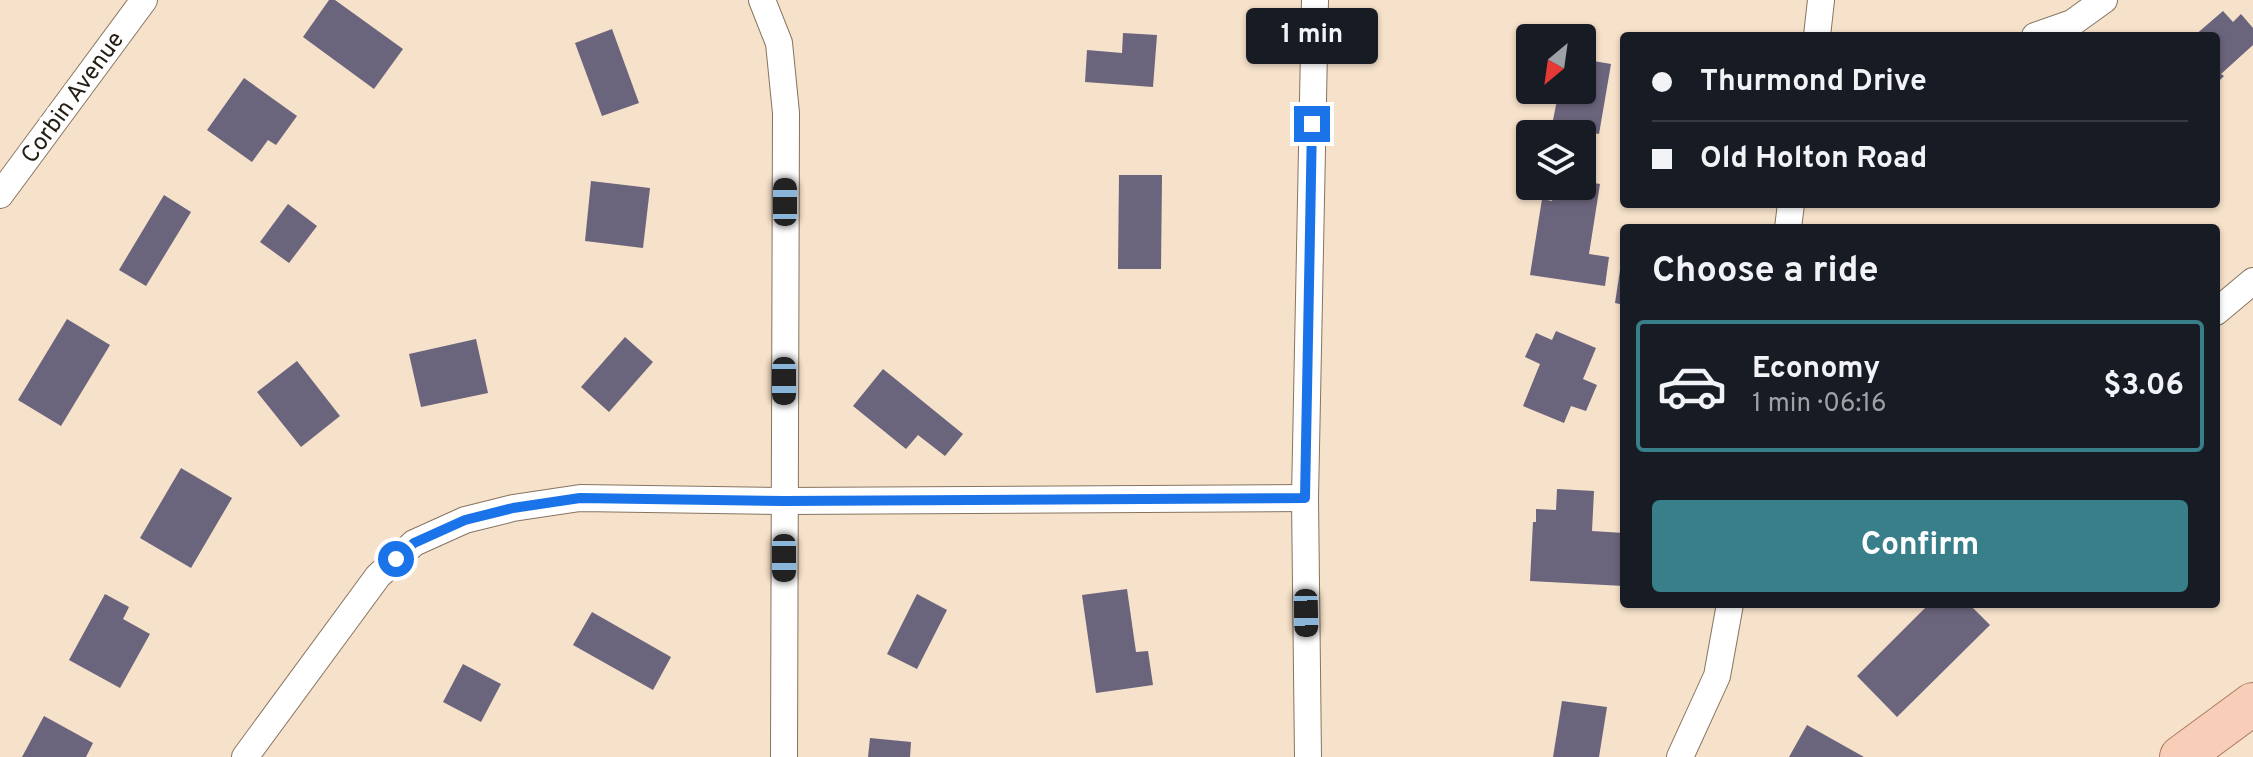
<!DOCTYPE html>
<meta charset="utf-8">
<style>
:root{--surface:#171b24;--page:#20242c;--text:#f1f3f6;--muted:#9ea1a6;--line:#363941;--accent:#387f89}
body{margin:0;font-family:Overpass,sans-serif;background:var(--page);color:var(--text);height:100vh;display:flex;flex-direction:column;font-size:30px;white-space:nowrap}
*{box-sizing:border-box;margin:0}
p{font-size:26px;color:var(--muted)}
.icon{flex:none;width:44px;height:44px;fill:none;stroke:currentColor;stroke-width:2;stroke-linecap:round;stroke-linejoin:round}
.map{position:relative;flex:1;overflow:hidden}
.panel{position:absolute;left:1620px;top:224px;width:600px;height:384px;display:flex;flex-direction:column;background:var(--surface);border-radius:8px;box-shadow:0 2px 6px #0004}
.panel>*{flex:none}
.hud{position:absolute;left:1620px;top:32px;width:600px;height:176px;border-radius:8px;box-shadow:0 2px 6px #0004;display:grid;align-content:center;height:176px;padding:0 32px;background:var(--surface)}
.needle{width:52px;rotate:209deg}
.controls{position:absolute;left:1516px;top:24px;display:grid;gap:16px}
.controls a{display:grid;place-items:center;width:80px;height:80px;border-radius:8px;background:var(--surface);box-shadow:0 2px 6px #0004;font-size:40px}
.end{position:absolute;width:36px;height:36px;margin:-18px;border:10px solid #1a73e8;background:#fff;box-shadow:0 0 0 4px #fff}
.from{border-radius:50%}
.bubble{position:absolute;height:56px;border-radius:8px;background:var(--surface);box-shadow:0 2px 6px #0004;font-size:26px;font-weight:700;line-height:56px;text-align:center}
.car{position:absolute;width:24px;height:48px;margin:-24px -12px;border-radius:10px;box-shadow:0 0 6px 2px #0007;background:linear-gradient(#222 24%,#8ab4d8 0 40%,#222 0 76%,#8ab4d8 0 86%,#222 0)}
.hud b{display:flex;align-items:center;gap:28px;height:76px;font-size:30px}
.hud b+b{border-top:2px solid var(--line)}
.hud i{width:20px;height:20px;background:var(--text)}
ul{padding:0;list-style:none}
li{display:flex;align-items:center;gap:24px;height:132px;margin:0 16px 12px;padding:0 16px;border:4px solid transparent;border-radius:8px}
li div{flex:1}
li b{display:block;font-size:30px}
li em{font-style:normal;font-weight:700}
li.selected{border-color:var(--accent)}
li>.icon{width:72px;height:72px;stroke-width:1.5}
h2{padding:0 32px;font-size:36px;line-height:96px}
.action{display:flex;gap:16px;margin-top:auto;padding:16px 32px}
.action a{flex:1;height:92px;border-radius:8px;background:var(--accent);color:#fff;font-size:32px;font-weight:700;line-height:92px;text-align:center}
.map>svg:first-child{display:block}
.building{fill:#6a647c}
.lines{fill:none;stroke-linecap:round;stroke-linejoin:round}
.street-casing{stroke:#877460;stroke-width:28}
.primary-casing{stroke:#ac7c60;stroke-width:44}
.street{stroke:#fff;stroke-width:26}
.primary{stroke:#f8ceb8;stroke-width:42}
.route{stroke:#1a73e8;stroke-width:10}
.labels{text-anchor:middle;stroke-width:8;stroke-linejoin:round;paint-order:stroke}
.street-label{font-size:24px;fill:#251e15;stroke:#fff}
</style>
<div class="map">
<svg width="2253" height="757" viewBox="0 0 2253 757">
<rect width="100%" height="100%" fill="#f6e1ca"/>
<!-- building -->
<g class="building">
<path d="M329,0H335L403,49L374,89L303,37Z"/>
<path d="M2223,11L2233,22L2241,14L2253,28V45L2221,74L2224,76L2216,84V36H2194Z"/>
<path d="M612,29L639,103L602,116L575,43Z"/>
<path d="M1123,33L1157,35L1153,87L1085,82L1087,50L1122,53Z"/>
<path d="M1582,59L1611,64L1599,134L1552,125L1559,90H1582Z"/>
<path d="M244,78L297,116L276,145L268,140L252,162L207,130Z"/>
<path d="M1119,175H1162L1161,269H1118Z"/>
<path d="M591,181L650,188L643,248L585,241Z"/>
<path d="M1582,181L1600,184L1589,254L1609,257L1605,286L1530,275L1542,199L1552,201L1554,186H1582Z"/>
<path d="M164,195L191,212L146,286L119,270Z"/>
<path d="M288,204L317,226L289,263L260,242Z"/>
<path d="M1622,257L1624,258V305L1615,303Z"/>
<path d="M67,319L110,345L61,426L18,400Z"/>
<path d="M1556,331L1596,348L1583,379L1597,385L1586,411L1571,406L1564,423L1523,406L1540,364L1525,357L1536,333L1552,340Z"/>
<path d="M625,337L653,362L609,412L581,387Z"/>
<path d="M476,339L488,393L421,407L409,354Z"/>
<path d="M297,361L340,416L301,447L257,392Z"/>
<path d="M883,369L963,434L945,456L918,435L906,449L853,406Z"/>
<path d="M181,468L232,498L191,568L140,538Z"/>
<path d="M1557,489L1594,491L1592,531L1624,533V586L1530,581L1533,522H1536V509L1556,510Z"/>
<path d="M1127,589L1136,652L1148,651L1153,685L1096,693L1082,595Z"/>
<path d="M105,594L129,607L123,619L150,634L120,688L69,660Z"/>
<path d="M917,594L947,610L917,669L887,654Z"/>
<path d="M1929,604H1969L1990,625L1897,717L1857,676Z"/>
<path d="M592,612L671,657L653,690L573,645Z"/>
<path d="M463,664L501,684L481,722L443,702Z"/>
<path d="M1562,701L1607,707L1599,757H1553Z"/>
<path d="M44,716L93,743L86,757H22Z"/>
<path d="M1807,725L1864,757H1789Z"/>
<path d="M870,738L911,742L910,757H868Z"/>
</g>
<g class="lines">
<!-- street casing -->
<g class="street-casing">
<g id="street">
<path d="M762,0L779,43L786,113L784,757"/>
<path d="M1817,36L1821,0"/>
<path d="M2035,36L2072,23L2104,0"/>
<path d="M0,195L144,0"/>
<path d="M1788,228L1791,204"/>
<path d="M2216,312L2253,281"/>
<path d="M245,757L378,576L414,543L465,520L513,508L580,498L784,501L1305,498"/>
<path d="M1308,757L1305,498L1315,0"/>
<path d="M1680,757L1717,676L1730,604"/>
</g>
</g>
<!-- primary casing -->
<g class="primary-casing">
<path id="primary" d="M2181,757L2253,704"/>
</g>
<!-- street -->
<use href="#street" class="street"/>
<!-- primary -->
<use href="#primary" class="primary"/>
</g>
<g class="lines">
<!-- route -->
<path class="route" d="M396,559L414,543L465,520L513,508L580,498L784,501L1305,498L1312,124"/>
</g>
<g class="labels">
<!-- street labels -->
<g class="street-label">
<text transform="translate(72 97) rotate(-54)" y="8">Corbin Avenue</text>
</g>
</g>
</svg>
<div class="controls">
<a><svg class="needle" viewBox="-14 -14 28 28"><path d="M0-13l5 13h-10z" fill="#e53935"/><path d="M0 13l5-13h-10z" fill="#9ea1a6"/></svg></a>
<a><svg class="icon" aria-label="layers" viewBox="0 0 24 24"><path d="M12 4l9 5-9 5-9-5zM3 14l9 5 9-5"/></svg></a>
</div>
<i class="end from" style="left:396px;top:559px"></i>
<i class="end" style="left:1312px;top:124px"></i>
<div class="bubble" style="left:1246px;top:8px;width:132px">1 min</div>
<i class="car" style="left:785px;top:202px;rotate:0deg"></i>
<i class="car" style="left:784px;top:381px;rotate:180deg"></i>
<i class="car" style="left:784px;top:558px;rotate:180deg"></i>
<i class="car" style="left:1306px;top:613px;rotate:179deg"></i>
<div class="hud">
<b><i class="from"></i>Thurmond Drive</b>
<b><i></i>Old Holton Road</b>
</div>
<section class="panel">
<h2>Choose a ride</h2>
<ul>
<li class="selected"><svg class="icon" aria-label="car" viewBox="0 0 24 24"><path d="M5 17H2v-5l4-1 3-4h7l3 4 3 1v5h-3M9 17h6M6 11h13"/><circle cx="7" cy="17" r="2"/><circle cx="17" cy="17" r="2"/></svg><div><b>Economy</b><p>1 min · 06:16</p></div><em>$3.06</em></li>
</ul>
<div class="action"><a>Confirm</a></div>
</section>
</div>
